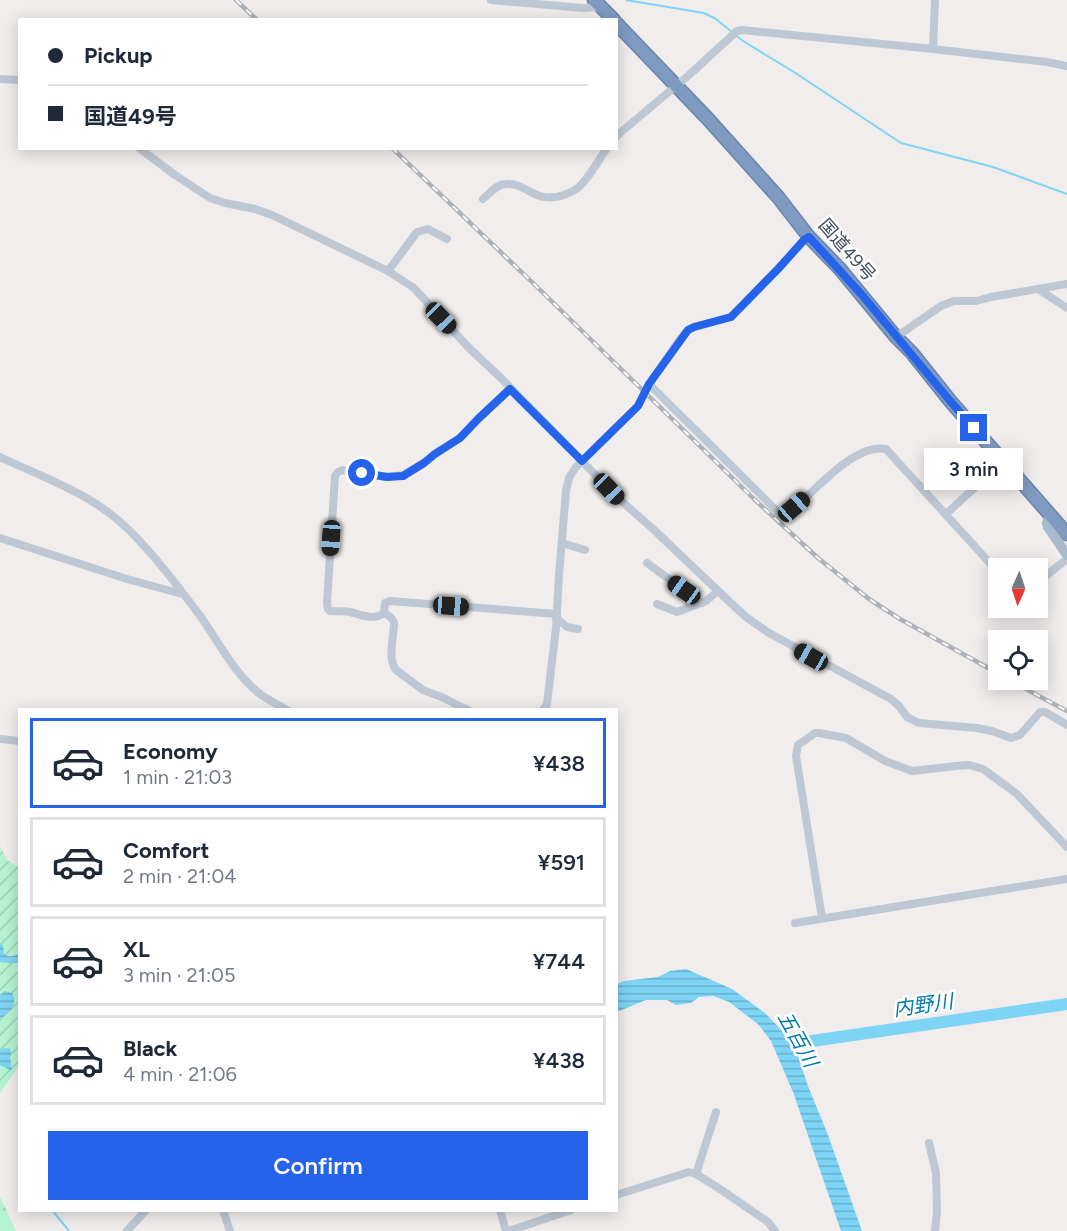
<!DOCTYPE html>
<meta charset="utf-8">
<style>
:root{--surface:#fff;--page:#f6f6f7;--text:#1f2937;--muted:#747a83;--line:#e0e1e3;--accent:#2563eb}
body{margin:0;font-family:Figtree,"Noto Sans JP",sans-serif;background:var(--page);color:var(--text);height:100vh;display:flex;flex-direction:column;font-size:22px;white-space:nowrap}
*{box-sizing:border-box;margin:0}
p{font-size:20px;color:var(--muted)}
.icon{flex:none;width:33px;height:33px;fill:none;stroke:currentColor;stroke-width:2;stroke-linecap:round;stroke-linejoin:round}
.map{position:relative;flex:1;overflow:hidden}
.details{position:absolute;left:18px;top:708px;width:600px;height:504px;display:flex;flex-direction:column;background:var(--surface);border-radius:0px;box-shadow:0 3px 15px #0003}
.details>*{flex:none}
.banner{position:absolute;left:18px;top:18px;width:600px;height:132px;border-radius:0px;box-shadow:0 3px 15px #0003;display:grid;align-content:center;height:132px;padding:0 30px;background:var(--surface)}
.needle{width:39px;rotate:183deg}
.tools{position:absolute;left:988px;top:558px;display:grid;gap:12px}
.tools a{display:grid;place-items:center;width:60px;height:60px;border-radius:0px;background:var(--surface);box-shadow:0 3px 15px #0003;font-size:30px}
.end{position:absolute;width:27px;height:27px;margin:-14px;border:8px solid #2563eb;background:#fff;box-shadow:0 0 0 3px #fff}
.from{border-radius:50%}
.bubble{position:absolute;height:42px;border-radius:0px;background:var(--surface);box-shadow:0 3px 15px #0003;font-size:20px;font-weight:600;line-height:42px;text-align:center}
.car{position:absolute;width:18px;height:36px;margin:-18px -9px;border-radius:8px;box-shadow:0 0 4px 2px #0007;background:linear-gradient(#222 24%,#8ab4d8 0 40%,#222 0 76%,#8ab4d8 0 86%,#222 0)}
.banner b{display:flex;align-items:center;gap:21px;height:57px;font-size:22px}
.banner b+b{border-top:2px solid var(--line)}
.banner i{width:15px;height:15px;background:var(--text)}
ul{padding:10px 0 0;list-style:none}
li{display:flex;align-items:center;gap:18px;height:90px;margin:0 12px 9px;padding:0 18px;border:3px solid var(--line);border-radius:0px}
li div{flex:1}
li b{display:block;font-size:22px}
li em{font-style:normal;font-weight:600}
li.on{border-color:var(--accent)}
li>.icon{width:54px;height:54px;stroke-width:1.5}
.action{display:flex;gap:12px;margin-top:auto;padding:12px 30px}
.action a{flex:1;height:69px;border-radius:0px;background:var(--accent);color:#fff;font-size:24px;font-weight:600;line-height:69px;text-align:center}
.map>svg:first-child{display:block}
.forest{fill:url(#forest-firs)}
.garden{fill:url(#garden-furrows)}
.water{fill:url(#water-rules)}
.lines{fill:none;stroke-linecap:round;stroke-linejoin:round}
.stream{stroke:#7ed4f5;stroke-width:2}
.river{stroke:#7ed4f5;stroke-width:12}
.highway-casing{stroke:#6a85ad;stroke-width:15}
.minor{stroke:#bec8d4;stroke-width:8}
.major{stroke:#a9bacf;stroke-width:10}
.highway{stroke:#7f9bc2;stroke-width:12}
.rail-casing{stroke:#aeb1b8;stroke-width:4.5}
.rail{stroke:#fff;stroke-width:2;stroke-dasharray:7;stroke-linecap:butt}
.route{stroke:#2563eb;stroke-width:8}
.labels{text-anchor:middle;stroke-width:5;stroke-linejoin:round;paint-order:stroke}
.street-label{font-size:18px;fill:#434f5c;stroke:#fff}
.water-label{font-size:20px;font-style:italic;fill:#017baa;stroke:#fff}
</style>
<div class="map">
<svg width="1067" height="1231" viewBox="0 0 1067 1231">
<defs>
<pattern id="forest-firs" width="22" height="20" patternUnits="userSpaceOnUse" patternTransform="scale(1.5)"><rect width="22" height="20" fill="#b5f3d1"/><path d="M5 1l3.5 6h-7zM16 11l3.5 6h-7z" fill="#9dd2b6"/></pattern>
<pattern id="garden-furrows" width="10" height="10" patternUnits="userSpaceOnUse" patternTransform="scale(1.5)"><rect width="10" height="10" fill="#b5f3d1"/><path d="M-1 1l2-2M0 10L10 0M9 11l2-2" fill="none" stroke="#9dd2b6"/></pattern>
<pattern id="water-rules" width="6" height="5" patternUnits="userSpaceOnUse" patternTransform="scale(1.5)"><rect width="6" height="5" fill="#7ed4f5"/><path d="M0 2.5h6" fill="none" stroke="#69aeca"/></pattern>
</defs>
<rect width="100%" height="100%" fill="#f0edec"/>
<!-- forest -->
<path class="forest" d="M0,1197L16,1231H0Z"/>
<!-- garden -->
<path class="garden" d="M0,846L7,860L20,868L19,1066L0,1093Z"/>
<!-- water -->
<g class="water">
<path d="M0,943L3,945L4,954C10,958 13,956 19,954V963H9L0,962Z"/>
<path d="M686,969L732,989L765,1013L793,1042L813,1040L814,1042L796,1046V1050L808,1086L828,1135L862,1231H841L793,1092L771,1041L758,1024L729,1002L713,996L699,997L691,1003L676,1005L667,1000H646L617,1012V984L624,981L658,977L670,971Z"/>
<path d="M5,991L12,993C18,1003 10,1013 0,1018V995Z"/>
<path d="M9,1048L11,1051L10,1058L12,1069L10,1070L0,1065V1049Z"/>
</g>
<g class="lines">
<!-- stream -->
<g class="stream">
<path d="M626,0L704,13L716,19L743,41L794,72L901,143L993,167L1067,194"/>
<path d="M52,1210L69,1231"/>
</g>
<!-- river -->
<path class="river" d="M798,1043L1067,1004"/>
<!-- highway casing -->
<g class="highway-casing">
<g id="highway">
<path d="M594,0L614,20"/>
<path d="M616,23L708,119L778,197L809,237L840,269L896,337L912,353L951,402L1067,534"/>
</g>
</g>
<!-- minor -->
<g class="minor">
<path d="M491,0L583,8L602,7"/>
<path d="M933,49L935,0"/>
<path d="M0,79L20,80"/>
<path d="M616,137L621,132L689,75L737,31L742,30L933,49L1047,62L1067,66"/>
<path d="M139,148L175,175L210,198L225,203L255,209L272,215L388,271L414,288L469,348L502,379L619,499L652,528L734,606L746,617L769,633L891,699L899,706L907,717L919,723L977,728L992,731L1011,738L1020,735L1040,712H1045L1067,725"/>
<path d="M483,199C490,193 497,184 506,184C528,183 535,205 564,195C569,193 576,190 580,186C590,176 598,161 607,148"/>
<path d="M388,271L417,232L428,229L447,239"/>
<path d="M1038,289L1067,308"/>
<path d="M896,337L941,306L954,301H976L991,297L1067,284"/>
<path d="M649,384L780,514C790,513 797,505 804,499C823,482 858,443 886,449L999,573"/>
<path d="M0,457C45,478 95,495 131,532C156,557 179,588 201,617C217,640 237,677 259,693C267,700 278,704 287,710"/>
<path d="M946,514L983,480L1005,463"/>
<path d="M0,538L127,579L182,594"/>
<path d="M562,543L585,550"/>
<path d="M647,563L702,603"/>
<path d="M1038,582L1067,559"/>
<path d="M657,604L677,612L706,601L718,591"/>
<path d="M384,613L385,603L390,601L557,614"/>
<path d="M556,618L567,627L578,629"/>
<path d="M468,710L459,706L444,698L423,690L396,670C387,657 394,638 394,623C393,618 388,615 384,613C373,621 362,615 350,612C344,611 337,611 330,611L328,609L327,603L335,476L338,472L343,470L387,477L403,475L424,463L434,454L460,438L478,419L510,389"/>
<path d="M543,710L547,704L556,628L559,575L566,491L569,478L575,468L638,406L649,384L681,338L688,330L694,327L731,317L778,269L804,240L809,237"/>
<path d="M0,739L20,741"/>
<path d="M822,918L796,756L798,745L815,733H819L846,738L885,761L912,771L956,766L969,765L983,769L1017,794L1067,847"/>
<path d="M795,923L1067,879"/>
<path d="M929,1143L936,1173L937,1212L935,1231"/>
<path d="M696,1174L716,1112"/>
<path d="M616,1195L689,1172L696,1174L720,1189L768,1222L775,1231"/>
<path d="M223,1210L230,1231"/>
<path d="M500,1210L506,1231"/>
<path d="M127,1231L146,1210"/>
<path d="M509,1231L571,1210"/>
</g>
<!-- major -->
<path class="major" d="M1050,515L1047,523L1048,527L1067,555"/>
<!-- highway -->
<use href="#highway" class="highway"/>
<!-- rail casing -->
<g class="rail-casing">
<g id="rail">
<path d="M236,0L257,20"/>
<path d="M392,148L534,284L754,499L818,558L869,599L900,619L999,674"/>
<path d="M1009,680L1067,711"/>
</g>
</g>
<!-- rail -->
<use href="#rail" class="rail"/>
</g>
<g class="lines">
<!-- route -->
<path class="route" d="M362,473L387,477L403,476L424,463L435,454L460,438L478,419L510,389L582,461L638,406L649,384L688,330L694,327L731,317L778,269L804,240L809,237L862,295L951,402L974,428"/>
</g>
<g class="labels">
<!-- street labels -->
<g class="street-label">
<text transform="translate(847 250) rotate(49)" y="6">国道49号</text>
</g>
<!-- water labels -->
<g class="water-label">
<text transform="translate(923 1005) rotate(-8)" y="7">内野川</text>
<text transform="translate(798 1039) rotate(61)" y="7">五百川</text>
</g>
</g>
</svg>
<div class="tools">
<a><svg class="needle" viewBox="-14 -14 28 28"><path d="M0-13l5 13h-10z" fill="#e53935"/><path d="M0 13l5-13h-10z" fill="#747a83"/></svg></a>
<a><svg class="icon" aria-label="locate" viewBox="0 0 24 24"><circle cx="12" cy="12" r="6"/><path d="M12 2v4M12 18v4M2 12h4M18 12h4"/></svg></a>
</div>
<i class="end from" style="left:362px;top:473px"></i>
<i class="end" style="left:974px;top:428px"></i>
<div class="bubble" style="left:924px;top:448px;width:99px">3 min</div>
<i class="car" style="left:441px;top:318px;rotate:136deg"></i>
<i class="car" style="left:609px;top:489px;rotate:136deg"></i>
<i class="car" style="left:794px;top:507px;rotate:49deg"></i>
<i class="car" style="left:331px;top:538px;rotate:184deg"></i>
<i class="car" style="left:684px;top:590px;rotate:305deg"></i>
<i class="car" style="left:451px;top:606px;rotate:94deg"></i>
<i class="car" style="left:811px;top:657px;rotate:299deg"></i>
<div class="banner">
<b><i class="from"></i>Pickup</b>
<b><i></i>国道49号</b>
</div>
<section class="details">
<ul>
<li class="on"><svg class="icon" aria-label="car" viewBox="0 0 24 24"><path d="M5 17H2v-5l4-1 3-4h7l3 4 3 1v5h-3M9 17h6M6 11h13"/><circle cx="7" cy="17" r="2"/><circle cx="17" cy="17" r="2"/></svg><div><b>Economy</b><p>1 min · 21:03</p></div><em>¥438</em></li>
<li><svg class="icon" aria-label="car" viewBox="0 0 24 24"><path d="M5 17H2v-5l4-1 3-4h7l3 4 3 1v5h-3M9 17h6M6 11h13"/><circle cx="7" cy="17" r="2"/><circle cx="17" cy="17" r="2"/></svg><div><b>Comfort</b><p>2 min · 21:04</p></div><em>¥591</em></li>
<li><svg class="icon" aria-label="car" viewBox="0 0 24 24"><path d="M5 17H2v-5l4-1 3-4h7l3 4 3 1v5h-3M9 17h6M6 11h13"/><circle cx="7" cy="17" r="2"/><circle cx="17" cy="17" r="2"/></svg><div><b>XL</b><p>3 min · 21:05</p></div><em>¥744</em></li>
<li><svg class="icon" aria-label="car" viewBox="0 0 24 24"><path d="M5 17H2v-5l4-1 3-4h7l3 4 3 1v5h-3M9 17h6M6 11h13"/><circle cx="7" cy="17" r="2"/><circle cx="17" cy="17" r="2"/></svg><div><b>Black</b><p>4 min · 21:06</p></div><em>¥438</em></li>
</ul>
<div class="action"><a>Confirm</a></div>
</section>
</div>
